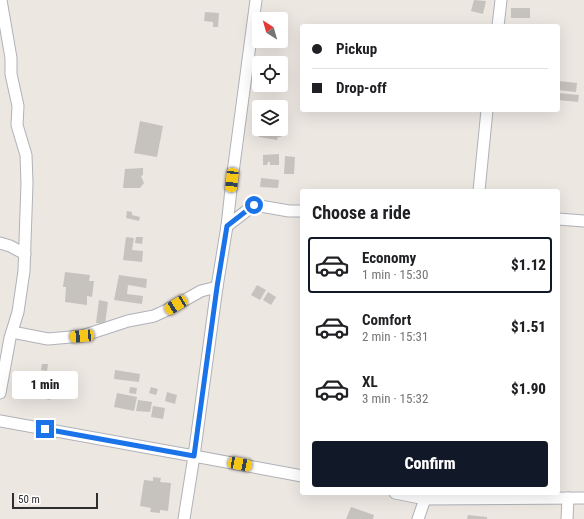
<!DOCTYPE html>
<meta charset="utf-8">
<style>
:root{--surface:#fff;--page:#f2f2f2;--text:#202124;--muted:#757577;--line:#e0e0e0;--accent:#111827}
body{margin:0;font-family:"Roboto Condensed",sans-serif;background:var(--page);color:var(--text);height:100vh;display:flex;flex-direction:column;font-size:15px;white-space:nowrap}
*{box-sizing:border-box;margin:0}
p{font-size:13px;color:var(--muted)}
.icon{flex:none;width:22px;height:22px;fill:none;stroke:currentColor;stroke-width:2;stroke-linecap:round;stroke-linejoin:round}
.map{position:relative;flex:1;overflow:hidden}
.sheet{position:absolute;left:300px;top:189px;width:260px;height:306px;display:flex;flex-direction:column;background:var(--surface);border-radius:4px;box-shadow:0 4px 16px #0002}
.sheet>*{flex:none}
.top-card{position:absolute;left:300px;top:24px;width:260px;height:88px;border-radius:4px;box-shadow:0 4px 16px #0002;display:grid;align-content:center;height:88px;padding:0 12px;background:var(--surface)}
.needle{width:26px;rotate:323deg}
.buttons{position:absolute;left:252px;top:12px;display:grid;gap:8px}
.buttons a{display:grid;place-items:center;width:36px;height:36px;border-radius:4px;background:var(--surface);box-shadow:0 4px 16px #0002;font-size:20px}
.scale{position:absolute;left:12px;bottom:10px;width:86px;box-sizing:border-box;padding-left:4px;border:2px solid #2e2e2e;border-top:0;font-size:11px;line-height:14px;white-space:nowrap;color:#2e2e2e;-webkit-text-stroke:3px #fff;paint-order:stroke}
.end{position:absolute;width:18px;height:18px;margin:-9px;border:5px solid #1a73e8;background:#fff;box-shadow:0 0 0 2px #fff}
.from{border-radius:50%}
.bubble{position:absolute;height:28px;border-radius:4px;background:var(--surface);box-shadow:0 4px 16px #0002;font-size:13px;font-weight:800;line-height:28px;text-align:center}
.car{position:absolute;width:12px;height:24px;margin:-12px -6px;border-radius:5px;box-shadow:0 0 3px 1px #0007;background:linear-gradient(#f5c518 24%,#345 0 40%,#f5c518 0 76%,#345 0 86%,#f5c518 0)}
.top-card b{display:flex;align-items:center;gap:14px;height:38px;font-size:15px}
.top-card b+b{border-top:1px solid var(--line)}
.top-card i{width:10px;height:10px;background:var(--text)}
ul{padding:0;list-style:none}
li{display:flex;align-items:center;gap:12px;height:56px;margin:0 8px 6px;padding:0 4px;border:2px solid transparent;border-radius:4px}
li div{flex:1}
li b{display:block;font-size:15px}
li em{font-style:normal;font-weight:800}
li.active{border-color:var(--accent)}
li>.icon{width:36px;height:36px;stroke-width:1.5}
h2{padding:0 12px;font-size:18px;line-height:48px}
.cta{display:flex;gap:8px;margin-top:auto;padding:8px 12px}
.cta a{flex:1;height:46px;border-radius:4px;background:var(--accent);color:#fff;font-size:16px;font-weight:800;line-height:46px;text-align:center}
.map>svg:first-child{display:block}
.building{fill:#c6c2bd}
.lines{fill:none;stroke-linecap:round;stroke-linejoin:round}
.minor-casing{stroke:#afb2b8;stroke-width:13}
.minor{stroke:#fff;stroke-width:11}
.route{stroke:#1a73e8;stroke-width:5}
</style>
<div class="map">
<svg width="584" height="519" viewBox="0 0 584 519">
<rect width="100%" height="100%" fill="#ede7e2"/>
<!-- building -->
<g class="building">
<path d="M474,0L486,1L483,14L471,11Z"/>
<rect x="511" y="8" width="19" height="10"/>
<path d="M205,12L219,13L218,27H213V22L204,21Z"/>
<path d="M559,81L577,83L576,92L558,90Z"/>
<path d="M558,93L579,95L578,102L558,100Z"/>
<path d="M281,116L284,117L281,137H278L277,140L259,137L260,129H281Z"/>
<path d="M140,121L163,126L157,157L134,153Z"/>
<path d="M279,154V165H270V162H268L267,165H263V155Z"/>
<path d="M285,156L295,157L294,174H284Z"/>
<path d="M143,168V175L141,176L144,183L140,188H123L125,169Z"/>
<path d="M261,178L279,180L278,188L260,187Z"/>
<path d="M127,211L132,212V215L140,217L139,221L126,218Z"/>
<path d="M126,237L134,238L132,250L143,251L142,262L123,260Z"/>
<path d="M136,237H143L142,244L135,243Z"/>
<path d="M65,272L90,275L89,281H94L92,297L87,296V305L65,302L66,287H63Z"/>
<path d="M119,275L147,279L146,288L128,285L127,294L143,296L142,304L114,300Z"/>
<path d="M257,285L266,290L260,300L251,295Z"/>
<path d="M268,292L276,297L271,305L263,300Z"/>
<path d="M99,300L108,302L105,324L96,323Z"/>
<path d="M42,364H48L47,371L41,370Z"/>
<path d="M115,370L140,374L139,382L114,379Z"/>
<path d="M41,372L47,373L45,385L39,384Z"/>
<rect x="51" y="373" width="5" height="12"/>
<path d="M40,386L53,389L50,400L37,397Z"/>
<path d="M130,387L137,388L136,394L129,393Z"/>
<path d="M151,387L158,389L156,395L149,393Z"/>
<path d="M167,392L177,395L175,404L165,401Z"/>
<path d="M117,393L137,397L134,411L114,407Z"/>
<path d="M138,400L152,402L150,412L136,411Z"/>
<path d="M153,406L165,408L163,419L151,417Z"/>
<path d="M153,477L161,478L160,482L171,483L168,511L160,510V513L150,512L151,508L140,506L144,480L153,481Z"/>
<path d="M351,507L374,515L373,519H346Z"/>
<path d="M468,515L487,517V519H467Z"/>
</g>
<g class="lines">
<!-- minor casing -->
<g class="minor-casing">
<g id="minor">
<path d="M256,0L232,180L227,226L217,287L194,456L302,476"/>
<path d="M498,26L501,0"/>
<path d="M479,191L487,110"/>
<path d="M558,219L584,221"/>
<path d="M227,226L254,205L289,211H302"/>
<path d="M0,243L10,246L25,254"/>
<path d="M12,332L48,339L82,336L128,321L154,316L167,310L201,291L217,287"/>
<path d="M0,393L10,338L18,312L24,271L27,183L26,155L17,125L18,106L11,74V58L1,0"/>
<path d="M0,421L194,456L184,519"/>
<path d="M395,493L425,499L584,498"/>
<path d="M418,519L425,499"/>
<path d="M567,519L568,498"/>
</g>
</g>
<!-- minor -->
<use href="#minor" class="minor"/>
</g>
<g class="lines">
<!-- route -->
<path class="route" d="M45,429L194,456L217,287L227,226L254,205"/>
</g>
</svg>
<div class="buttons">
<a><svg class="needle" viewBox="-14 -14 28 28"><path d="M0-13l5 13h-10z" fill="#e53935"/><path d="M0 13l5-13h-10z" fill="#757577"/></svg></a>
<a><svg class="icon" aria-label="locate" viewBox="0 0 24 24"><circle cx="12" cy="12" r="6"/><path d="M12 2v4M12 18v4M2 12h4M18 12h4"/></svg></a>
<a><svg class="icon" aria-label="layers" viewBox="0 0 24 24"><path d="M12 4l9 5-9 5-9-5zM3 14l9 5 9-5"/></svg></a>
</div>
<div class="scale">50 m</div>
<i class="end from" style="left:254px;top:205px"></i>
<i class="end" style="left:45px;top:429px"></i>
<div class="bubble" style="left:12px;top:371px;width:66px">1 min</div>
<i class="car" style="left:232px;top:180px;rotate:186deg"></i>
<i class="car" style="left:176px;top:305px;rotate:238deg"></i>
<i class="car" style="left:82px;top:336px;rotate:265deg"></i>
<i class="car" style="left:240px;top:464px;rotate:101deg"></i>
<div class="top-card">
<b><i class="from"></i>Pickup</b>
<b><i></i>Drop-off</b>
</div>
<section class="sheet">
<h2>Choose a ride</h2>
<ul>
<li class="active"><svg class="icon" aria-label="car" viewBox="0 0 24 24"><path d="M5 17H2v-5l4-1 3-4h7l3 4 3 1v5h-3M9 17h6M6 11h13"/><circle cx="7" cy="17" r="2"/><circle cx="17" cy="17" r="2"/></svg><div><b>Economy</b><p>1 min · 15:30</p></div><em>$1.12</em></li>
<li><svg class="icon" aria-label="car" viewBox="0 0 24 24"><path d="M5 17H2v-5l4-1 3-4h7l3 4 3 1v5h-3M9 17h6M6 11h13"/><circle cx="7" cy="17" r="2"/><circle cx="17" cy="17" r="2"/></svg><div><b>Comfort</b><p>2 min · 15:31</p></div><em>$1.51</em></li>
<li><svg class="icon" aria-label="car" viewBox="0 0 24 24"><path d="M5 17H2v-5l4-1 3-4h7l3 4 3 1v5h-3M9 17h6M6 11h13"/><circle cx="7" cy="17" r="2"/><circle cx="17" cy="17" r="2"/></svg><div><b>XL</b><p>3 min · 15:32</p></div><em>$1.90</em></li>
</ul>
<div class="cta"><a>Confirm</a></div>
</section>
</div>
